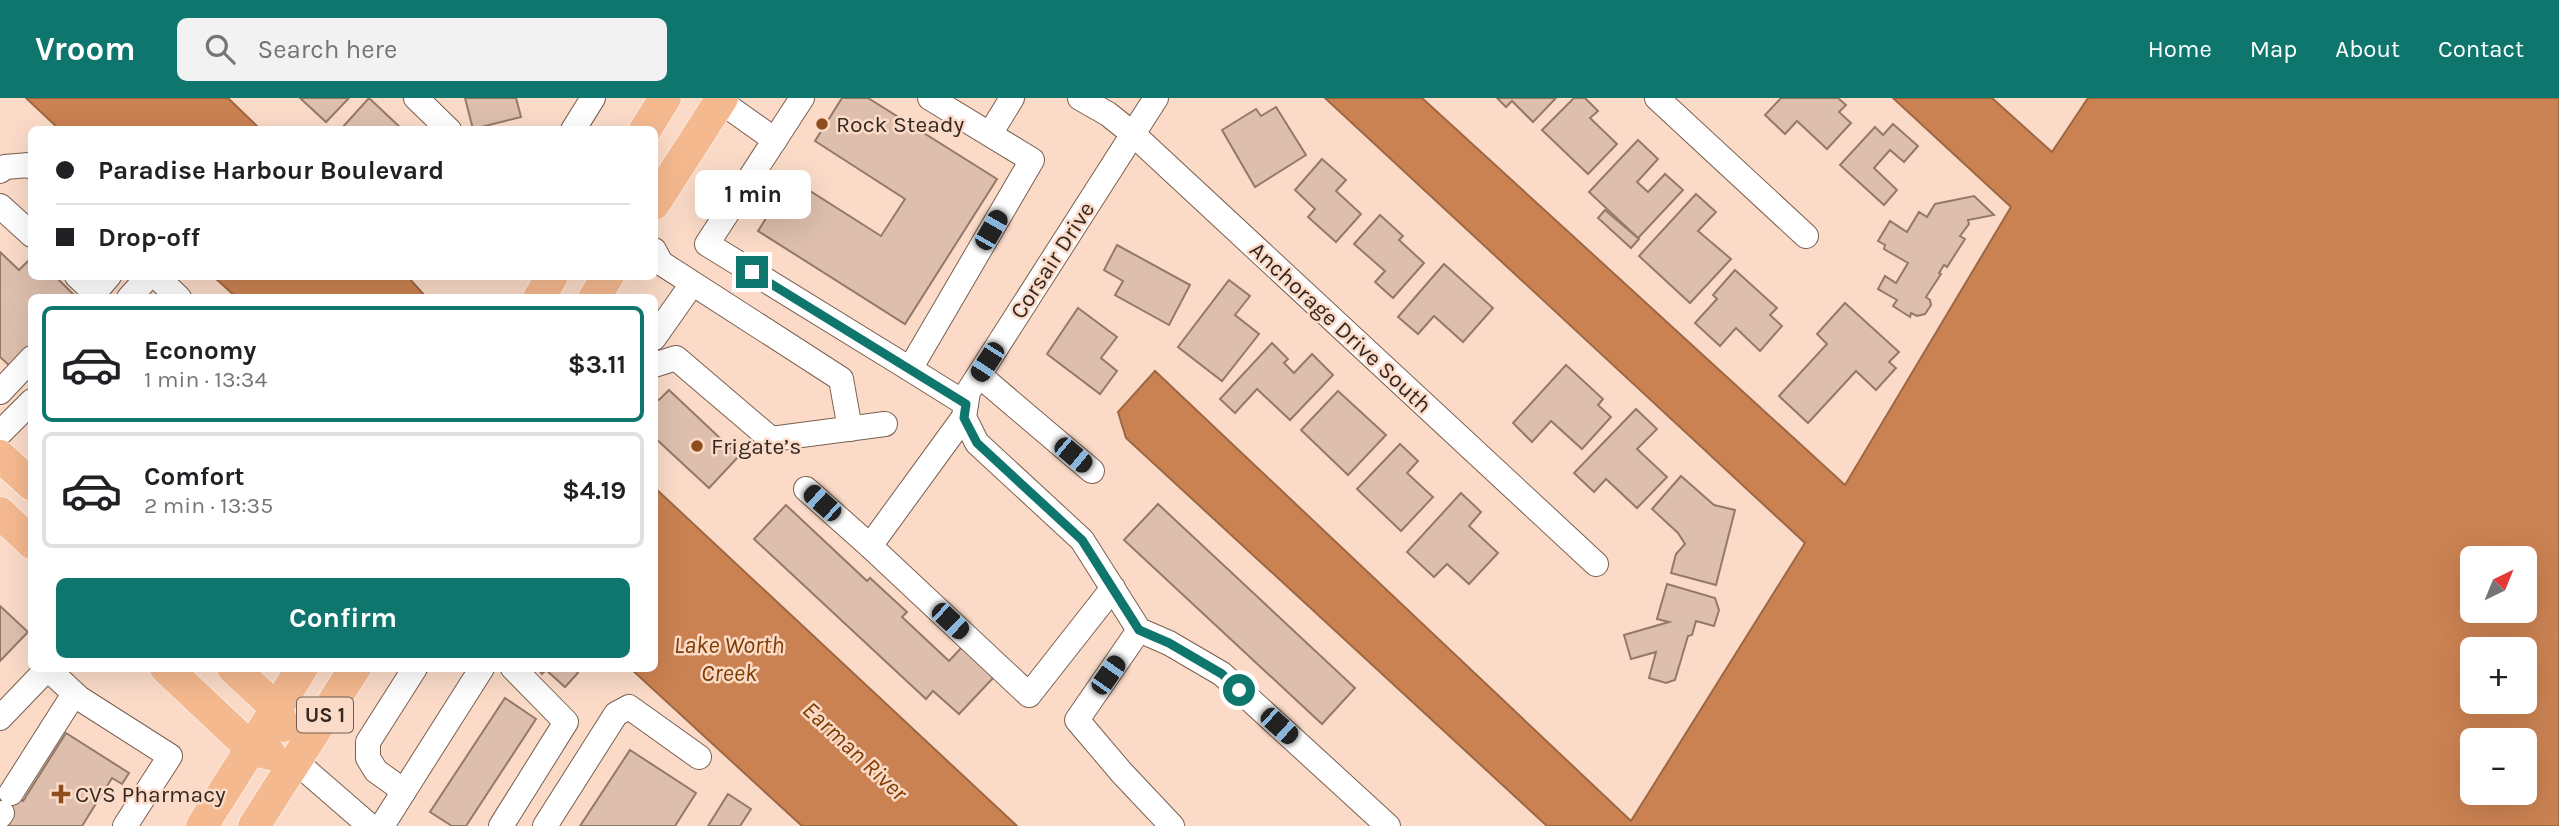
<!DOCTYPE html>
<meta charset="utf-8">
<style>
:root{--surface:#fff;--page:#f2f2f2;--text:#202124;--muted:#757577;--line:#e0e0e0;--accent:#0f766e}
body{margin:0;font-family:Karla,sans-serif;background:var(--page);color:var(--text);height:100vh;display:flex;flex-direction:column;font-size:26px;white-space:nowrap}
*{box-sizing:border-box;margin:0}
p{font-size:23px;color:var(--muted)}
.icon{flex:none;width:38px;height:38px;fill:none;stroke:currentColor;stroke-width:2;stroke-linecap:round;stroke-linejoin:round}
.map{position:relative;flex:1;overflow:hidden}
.details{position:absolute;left:28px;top:196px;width:630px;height:378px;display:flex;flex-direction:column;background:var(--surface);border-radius:10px;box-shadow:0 7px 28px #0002}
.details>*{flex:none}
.hud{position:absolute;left:28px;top:28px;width:630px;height:154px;border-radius:10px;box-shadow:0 7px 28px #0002;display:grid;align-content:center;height:154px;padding:0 28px;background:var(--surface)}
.needle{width:46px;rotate:43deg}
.fabs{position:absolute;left:2460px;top:448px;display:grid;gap:14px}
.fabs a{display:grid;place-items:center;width:77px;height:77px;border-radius:10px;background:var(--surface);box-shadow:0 7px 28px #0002;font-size:35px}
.end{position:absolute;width:32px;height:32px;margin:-16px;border:9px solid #0f766e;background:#fff;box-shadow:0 0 0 4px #fff}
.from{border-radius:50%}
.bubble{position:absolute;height:49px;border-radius:10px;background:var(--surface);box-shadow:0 7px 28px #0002;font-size:23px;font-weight:700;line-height:49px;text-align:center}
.car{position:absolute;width:21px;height:42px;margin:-21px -10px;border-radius:9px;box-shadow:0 0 5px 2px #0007;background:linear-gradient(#222 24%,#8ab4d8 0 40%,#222 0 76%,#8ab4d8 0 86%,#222 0)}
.hud b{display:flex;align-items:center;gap:24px;height:66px;font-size:26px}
.hud b+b{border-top:2px solid var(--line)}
.hud i{width:18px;height:18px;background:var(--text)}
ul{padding:12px 0 0;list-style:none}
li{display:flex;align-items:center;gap:21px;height:116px;margin:0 14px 10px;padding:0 14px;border:4px solid var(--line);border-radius:10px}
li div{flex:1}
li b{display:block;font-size:26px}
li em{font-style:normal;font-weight:700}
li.current{border-color:var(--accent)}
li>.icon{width:63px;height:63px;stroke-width:1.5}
.cta{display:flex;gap:14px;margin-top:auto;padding:14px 28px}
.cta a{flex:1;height:80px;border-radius:10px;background:var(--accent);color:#fff;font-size:28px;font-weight:700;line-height:80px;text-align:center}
header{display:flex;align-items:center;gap:42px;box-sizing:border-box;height:98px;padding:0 35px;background:var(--accent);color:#fff}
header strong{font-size:33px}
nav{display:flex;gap:38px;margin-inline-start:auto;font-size:24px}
.search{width:490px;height:63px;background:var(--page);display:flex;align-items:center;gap:18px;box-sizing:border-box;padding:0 24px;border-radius:10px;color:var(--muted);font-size:26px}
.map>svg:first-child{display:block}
.water{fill:#cb8252;stroke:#9e6743;stroke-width:2;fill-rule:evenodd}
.building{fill:#debfad;stroke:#957968;stroke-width:2}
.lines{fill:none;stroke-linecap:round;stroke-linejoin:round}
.minor-casing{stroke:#7a5f4f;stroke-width:26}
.major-casing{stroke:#fff;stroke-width:33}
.minor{stroke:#fff;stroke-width:24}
.major{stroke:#f5b98f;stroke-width:32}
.route{stroke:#0f766e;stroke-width:9}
.poi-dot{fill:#904d1c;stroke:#fbdbc8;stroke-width:2.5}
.labels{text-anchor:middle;stroke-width:5;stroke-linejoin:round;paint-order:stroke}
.shield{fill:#fbdbc8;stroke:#705e53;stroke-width:2}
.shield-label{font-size:21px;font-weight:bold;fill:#342821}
.poi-label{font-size:23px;fill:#342821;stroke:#fbdbc8;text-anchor:start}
.street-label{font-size:23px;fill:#342821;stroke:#fbdbc8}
.water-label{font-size:24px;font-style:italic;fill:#7f3c00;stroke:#fbdbc8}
</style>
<header>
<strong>Vroom</strong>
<div class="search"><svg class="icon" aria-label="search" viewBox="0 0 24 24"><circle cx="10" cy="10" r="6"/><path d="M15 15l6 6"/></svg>Search here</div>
<nav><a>Home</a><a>Map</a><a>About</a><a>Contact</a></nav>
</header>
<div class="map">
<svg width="2559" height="728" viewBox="0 0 2559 728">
<rect width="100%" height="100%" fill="#fbdbc8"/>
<!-- water -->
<g class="water">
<path d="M26,0H228L260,31H59Z"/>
<path d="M1325,0H1422L1845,387L2011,109L1893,0H1992L2052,54L2088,0H2559V728H1547L1126,340L1118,314L1155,273L1631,723L1805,445ZM2525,460V513H2473V460ZM2473,551H2525V604H2473ZM2473,642H2525V695H2473Z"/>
<path d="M214,179H408L426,199H236Z"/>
<path d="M655,390L1017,728H802L631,571L654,570Z"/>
</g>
<!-- building -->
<g class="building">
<path d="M300,0H349L326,24Z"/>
<path d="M369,0L403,32H340Z"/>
<path d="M465,0H516L521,19L473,31Z"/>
<path d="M842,0H868L997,81L905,226L758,133L791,81L881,138L905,101L815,43Z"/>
<path d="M1497,0H1556L1533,24L1512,3L1506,9Z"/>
<path d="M1574,0H1585L1598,13L1590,20L1617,46L1588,76L1542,32Z"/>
<path d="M1781,0H1838L1846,7L1839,14L1851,25L1827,51L1797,23L1785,36L1765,17Z"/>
<path d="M1276,9L1306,57L1255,89L1222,32L1256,11L1261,18Z"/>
<path d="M1893,26L1918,48L1904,64L1890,52L1874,70L1897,92L1884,107L1840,67L1875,29L1883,37Z"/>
<path d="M1638,42L1658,61L1637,84L1648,94L1665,76L1683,92L1638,140L1589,94Z"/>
<path d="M1322,61L1346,82L1336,93L1361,116L1336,144L1308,119L1315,111L1295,92Z"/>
<path d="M1696,96L1716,114L1698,133L1731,161L1690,205L1639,158Z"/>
<path d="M1974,98L1994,117L1968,122L1969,126L1960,138L1965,141L1947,169L1944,167L1939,175L1941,176L1926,199L1930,202L1931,207L1925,216L1917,218L1911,215L1910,219L1893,208L1897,202L1878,191L1885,178L1896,185L1908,165L1884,151L1885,147L1878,143L1890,123L1907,134L1919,114L1927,119L1935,106Z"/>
<path d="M1605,112L1639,141L1631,150L1598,120Z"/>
<path d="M1380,117L1403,138L1399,142L1424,165L1393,200L1375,184L1385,173L1354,146Z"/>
<path d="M1117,147L1190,187L1169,227L1115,197L1123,183L1104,172Z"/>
<path d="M0,154L19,172L32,159V178H55L77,200H32V248L11,269L0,259Z"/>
<path d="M1444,166L1493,210L1463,244L1434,218L1418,236L1398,219Z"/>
<path d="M1735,172L1777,210L1770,217L1782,228L1760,253L1736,230L1720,248L1695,225L1717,201L1713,197Z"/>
<path d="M1229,182L1250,198L1235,217L1259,236L1222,283L1178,249Z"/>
<path d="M1845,205L1899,254L1889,264L1896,270L1876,292L1856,273L1808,325L1779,298L1827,246L1817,236Z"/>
<path d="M1078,210L1117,239L1101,260L1117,273L1100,296L1047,256Z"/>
<path d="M1272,245L1288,261L1284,265L1294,275L1312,256L1333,277L1290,322L1257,291L1235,315L1220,301Z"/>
<path d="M1566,267L1603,301L1598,307L1611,319L1582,351L1551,323L1532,344L1513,325Z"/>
<path d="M669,292L739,358L709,390L654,339V298L659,302Z"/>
<path d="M1338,293L1386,337L1348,377L1301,332Z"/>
<path d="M1636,311L1657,331L1637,351L1667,379L1637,410L1606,381L1594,394L1574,375Z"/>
<path d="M1400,346L1418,363L1407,375L1433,399L1401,433L1357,391Z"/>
<path d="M1681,378L1714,407L1735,412L1716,487L1671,475L1676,456L1685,446L1678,435L1652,411Z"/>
<path d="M1461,395L1481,414L1469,428L1498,455L1469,486L1447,466L1434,479L1407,454Z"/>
<path d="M1158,406L1355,590L1322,626L1124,442Z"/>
<path d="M786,407L867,483L870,480L907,514L902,519L949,563L962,549L994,579L959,616L933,593L926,601L754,441Z"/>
<path d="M1667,486L1715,500L1719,512L1714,528L1696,523L1692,537L1688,538L1675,582L1666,585L1649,580L1656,554L1631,561L1624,537L1669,524L1657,521Z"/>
<path d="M0,508L28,534L0,563Z"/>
<path d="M537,570H574L578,575L565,589L546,572L542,576Z"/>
<path d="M505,600L536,621L466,728H452L430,714Z"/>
<path d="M66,635L129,675L122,686L112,680L82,728H2L0,699L8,693L23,703Z"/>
<path d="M630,652L696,695L675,728H580Z"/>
<path d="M728,696L751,711L740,728H708Z"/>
</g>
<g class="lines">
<!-- minor casing -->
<g class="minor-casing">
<g id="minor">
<path d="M416,0L449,32"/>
<path d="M802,0L707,146L910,271L1032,62L930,0"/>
<path d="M1080,0L1108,16L1133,36L1596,466"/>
<path d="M1156,0L968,294L964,319L977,345L1082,442L1139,532L1169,545L1222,576L1388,728"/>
<path d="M1657,0L1806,138"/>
<path d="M720,3L775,42"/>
<path d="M573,32L593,0"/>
<path d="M990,36L1012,0"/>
<path d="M0,73L5,69L29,67L32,69"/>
<path d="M0,108L32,137"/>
<path d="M654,152L661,165L841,281L850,331"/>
<path d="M77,178L94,194"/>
<path d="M156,178L179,200"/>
<path d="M90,200L109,178"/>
<path d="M129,200L149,178"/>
<path d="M654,240L692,186"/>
<path d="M654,267L676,260L771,341L885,326"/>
<path d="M910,271L966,306"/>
<path d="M979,277L1092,373"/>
<path d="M0,294L32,260"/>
<path d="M964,319L870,448L1029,597L1113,490"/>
<path d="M0,335L32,303"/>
<path d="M806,391L870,448"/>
<path d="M1139,532L1077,622L1122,675L1172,728"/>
<path d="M48,571L79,600L170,658L125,728"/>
<path d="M0,620L48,570"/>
<path d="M295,663L370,728"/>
<path d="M404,693L482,570"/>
<path d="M11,695L74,596"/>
<path d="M0,718L2,715"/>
<path d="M382,728L404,693L376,673L368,660V644L415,570"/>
<path d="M501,728L566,624L513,570"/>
<path d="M545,728L616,616L629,609L699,659"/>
</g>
</g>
<!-- major casing -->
<g class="major-casing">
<g id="major">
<path d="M645,32L665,0"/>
<path d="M654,106L722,0"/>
<path d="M539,200L552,178"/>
<path d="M594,200L608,178"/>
<path d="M0,358L32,387"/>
<path d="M0,415L32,445"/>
<path d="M166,570L252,651L270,656"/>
<path d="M233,570L277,611L283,628"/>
<path d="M202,728L302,570"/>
<path d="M254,728L355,570"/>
</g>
</g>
<!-- minor -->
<use href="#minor" class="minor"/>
<!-- major -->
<use href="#major" class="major"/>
</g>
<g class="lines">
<!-- route -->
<path class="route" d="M752,174L966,306L964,320L977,345L1082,442L1139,532L1169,545L1222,576L1239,592"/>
</g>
<!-- markers -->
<g class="poi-dot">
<circle cx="822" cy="26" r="7"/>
<circle cx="697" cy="348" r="7"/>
<path d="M57.5 685.5h7v7h7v7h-7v7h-7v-7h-7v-7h7z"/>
</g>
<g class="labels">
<!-- shield labels -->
<rect class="shield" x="297" y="599.5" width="56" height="35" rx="5"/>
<g class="shield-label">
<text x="325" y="624">US 1</text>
</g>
<!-- poi labels -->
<g class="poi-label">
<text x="836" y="34">Rock Steady</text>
<text x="711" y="356">Frigate’s</text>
<text x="75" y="704">CVS Pharmacy</text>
</g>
<!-- street labels -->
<g class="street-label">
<text transform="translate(1052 162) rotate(-57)" y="8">Corsair Drive</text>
<text transform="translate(1341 229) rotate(43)" y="8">Anchorage Drive South</text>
</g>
<!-- water labels -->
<g class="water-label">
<text x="729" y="555">Lake Worth<tspan x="729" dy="28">Creek</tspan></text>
<text transform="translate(855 653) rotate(43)" y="8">Earman River</text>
</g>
</g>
</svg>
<div class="fabs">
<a><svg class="needle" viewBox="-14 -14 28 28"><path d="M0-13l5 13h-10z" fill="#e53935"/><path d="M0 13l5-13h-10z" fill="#757577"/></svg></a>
<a>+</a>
<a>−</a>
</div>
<i class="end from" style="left:1239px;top:592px"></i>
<i class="end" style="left:752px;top:174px"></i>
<div class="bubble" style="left:695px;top:72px;width:116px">1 min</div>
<i class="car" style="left:991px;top:132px;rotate:30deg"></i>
<i class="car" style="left:987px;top:264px;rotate:213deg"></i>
<i class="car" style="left:1073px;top:357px;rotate:130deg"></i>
<i class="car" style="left:822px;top:405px;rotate:312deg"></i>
<i class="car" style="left:950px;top:523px;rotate:133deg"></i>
<i class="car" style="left:1108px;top:577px;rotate:35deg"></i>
<i class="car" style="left:1279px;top:628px;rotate:132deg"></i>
<div class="hud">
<b><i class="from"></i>Paradise Harbour Boulevard</b>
<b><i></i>Drop-off</b>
</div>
<section class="details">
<ul>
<li class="current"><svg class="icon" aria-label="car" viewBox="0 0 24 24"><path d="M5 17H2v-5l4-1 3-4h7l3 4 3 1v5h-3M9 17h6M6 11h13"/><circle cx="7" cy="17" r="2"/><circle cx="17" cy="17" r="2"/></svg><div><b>Economy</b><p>1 min · 13:34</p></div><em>$3.11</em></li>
<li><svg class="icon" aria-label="car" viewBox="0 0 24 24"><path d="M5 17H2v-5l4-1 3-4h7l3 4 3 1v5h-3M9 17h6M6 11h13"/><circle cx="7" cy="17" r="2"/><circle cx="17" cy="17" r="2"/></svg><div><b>Comfort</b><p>2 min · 13:35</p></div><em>$4.19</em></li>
</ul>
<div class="cta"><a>Confirm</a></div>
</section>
</div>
